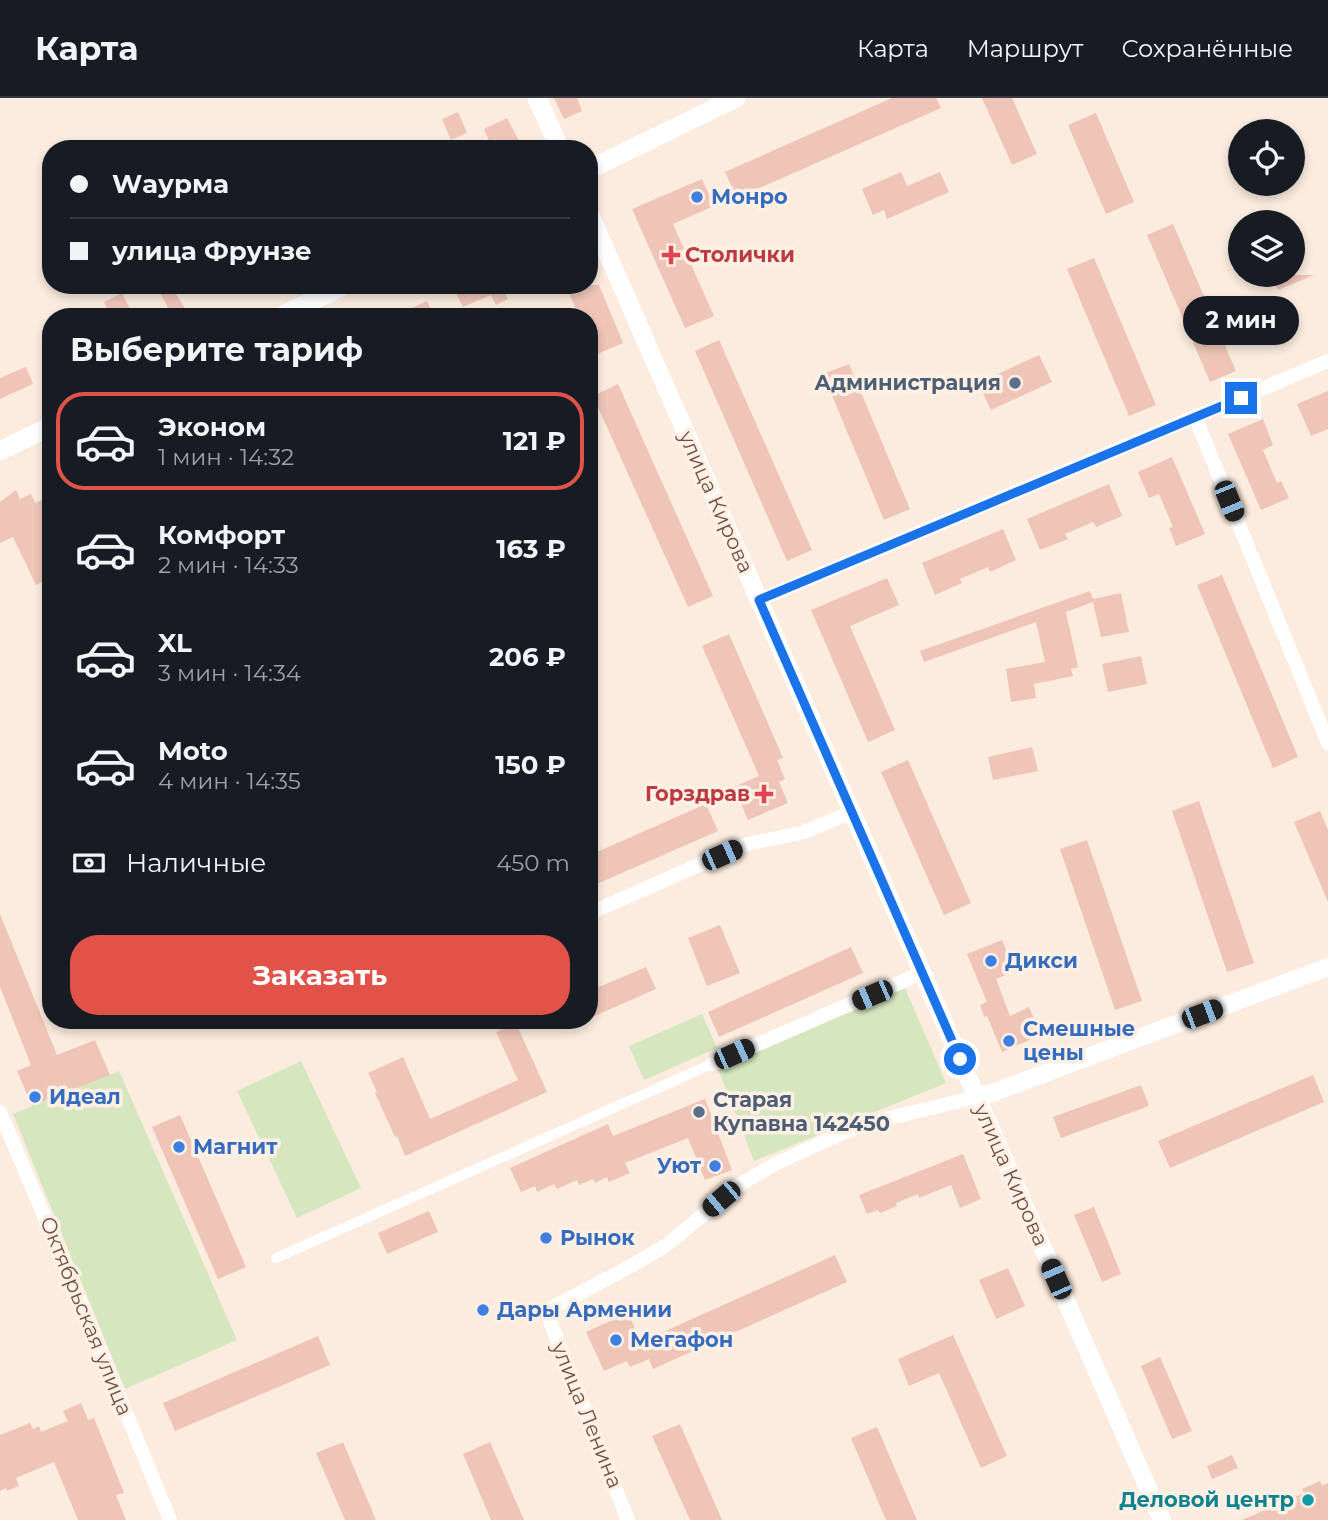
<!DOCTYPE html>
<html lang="ru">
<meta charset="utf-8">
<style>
:root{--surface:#171b24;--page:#20242c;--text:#f1f3f6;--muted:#9ea1a6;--line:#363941;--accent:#e15248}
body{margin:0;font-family:Montserrat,sans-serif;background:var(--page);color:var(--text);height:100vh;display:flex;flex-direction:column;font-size:26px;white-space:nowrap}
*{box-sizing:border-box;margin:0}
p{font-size:23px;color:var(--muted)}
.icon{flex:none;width:38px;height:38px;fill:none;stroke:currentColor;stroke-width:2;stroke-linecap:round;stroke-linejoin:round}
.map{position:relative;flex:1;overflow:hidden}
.side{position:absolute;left:42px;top:210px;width:556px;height:721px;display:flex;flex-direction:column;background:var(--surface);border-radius:28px;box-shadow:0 4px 10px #0003}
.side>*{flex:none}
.top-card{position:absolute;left:42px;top:42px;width:556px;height:154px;border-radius:28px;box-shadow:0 4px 10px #0003;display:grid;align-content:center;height:154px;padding:0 28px;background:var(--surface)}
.tools{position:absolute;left:1228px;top:21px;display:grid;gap:14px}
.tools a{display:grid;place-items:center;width:77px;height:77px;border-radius:50%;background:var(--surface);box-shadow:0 4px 10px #0003;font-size:35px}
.end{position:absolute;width:32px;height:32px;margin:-16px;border:9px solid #1a73e8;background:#fff;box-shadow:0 0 0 4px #fff}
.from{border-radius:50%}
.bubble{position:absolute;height:49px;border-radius:24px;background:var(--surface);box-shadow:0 4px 10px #0003;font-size:23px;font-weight:700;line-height:49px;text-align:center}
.car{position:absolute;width:21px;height:42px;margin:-21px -10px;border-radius:9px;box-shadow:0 0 5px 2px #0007;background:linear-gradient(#222 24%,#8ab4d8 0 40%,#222 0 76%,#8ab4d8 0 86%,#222 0)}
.top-card b{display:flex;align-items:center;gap:24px;height:66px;font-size:26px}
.top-card b+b{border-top:2px solid var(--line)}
.top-card i{width:18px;height:18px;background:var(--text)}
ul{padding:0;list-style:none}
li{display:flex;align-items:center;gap:21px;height:98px;margin:0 14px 10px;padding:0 14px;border:4px solid transparent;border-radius:28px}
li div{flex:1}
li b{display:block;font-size:26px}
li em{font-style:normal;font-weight:700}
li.on{border-color:var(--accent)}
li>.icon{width:63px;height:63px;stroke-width:1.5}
h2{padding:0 28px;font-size:32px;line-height:84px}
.pay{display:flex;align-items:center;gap:18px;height:77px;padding:0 28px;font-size:26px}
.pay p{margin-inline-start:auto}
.cta{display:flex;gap:14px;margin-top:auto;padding:14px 28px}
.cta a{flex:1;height:80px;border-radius:28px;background:var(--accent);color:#fff;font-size:28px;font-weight:700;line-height:80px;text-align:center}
header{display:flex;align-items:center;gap:42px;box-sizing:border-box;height:98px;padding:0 35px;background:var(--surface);border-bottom:2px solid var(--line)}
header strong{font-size:33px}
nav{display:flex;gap:38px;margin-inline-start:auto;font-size:24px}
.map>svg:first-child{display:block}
.green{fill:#d6e7bf}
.building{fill:#efc5b8}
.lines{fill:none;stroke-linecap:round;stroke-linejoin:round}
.pedestrian{stroke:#fff;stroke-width:10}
.minor{stroke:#fff;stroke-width:14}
.tertiary{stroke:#fff;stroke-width:18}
.secondary{stroke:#fff;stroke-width:19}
.route{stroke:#1a73e8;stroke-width:9}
.shop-dot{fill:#3f7fe0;stroke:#fef0e5;stroke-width:2.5}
.health-dot{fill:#e0444e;stroke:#fef0e5;stroke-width:2.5}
.service-dot{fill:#5c6f8a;stroke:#fef0e5;stroke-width:2.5}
.culture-dot{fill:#0f9aa8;stroke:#fef0e5;stroke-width:2.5}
.labels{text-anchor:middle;stroke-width:7;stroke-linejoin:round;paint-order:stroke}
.shop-label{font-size:21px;font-weight:bold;fill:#366cbe;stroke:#fef0e5;text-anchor:start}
.health-label{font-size:21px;font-weight:bold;fill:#be3a42;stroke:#fef0e5;text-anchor:start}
.service-label{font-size:21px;font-weight:bold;fill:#4e5e75;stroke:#fef0e5;text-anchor:end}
.street-label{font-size:21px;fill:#705048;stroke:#fef0e5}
.culture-label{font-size:21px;font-weight:bold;fill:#0d838f;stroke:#fef0e5;text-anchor:end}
</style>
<header>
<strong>Карта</strong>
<nav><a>Карта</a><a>Маршрут</a><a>Сохранённые</a></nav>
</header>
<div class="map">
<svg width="1328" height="1422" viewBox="0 0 1328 1422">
<rect width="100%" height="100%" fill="#fbecdf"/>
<!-- green -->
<g class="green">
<path d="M905,890L946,985L754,1063L718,971Z"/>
<path d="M702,916L717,950L644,982L629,948Z"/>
<path d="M301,963L361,1090L297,1120L237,993Z"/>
<path d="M119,973L237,1242L125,1291L13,1016Z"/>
</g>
<!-- building -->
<g class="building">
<path d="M554,0H577L582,13L564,21Z"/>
<path d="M892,0H936L941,10L737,100L725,74Z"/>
<path d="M982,0H1012L1037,56L1012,67Z"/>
<path d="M458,14L467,35L451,42L442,21Z"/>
<path d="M1096,15L1134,104L1106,116L1068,27Z"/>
<path d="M507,20L521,47L514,51H500L495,41L489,43L484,31Z"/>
<path d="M901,74L907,88L940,74L949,94L887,121L884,112L873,117L862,91Z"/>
<path d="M702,81L714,108L673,126L714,218L685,230L632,111Z"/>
<path d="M1173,126L1236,273L1210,284L1147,137Z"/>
<path d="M1094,160L1156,307L1129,318L1067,171Z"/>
<path d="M1281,177H1314L1278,192L1272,180Z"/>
<path d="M165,187H191L176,196L187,214L179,219H173L158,191Z"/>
<path d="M462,187H513L503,191L508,201L496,207L491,197L463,209L454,191Z"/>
<path d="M566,187H599L623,245L595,257L590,245V219H579Z"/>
<path d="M122,195L134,219H111L104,204Z"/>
<path d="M427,203L434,219H393Z"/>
<path d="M719,242L812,452L787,463L695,253Z"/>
<path d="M1039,257L1052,284L991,312L978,285Z"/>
<path d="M849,266L910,411L884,422L823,276Z"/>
<path d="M26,269L33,286L0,301V280Z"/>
<path d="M618,286L713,498L688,509L593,298Z"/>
<path d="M1328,293V331L1311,338L1297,306Z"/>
<path d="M1263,321L1273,347L1263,352L1277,385L1281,383L1289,400L1261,412L1228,336Z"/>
<path d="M1172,359L1205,436L1176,448L1169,430L1173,429L1159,396L1149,400L1138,374Z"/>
<path d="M1109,386L1122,418L1096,429L1093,424L1065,436L1068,441L1040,452L1027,421Z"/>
<path d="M16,392L20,401L31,396L35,405L44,401L47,415L46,427L51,439V480L36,487L13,439L0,445V404Z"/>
<path d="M1003,431L1016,462L990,474L988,469L960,481L962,485L935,497L922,465Z"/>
<path d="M1222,477L1298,659L1273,670L1197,487Z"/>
<path d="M887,480L899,507L850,528L895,632L868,644L811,512Z"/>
<path d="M1090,493L1093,501L1121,495L1129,534L1101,539L1093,504L1066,514L1078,569L1071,571L1073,578L1034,586L1036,600L1011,604L1006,571L1045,564L1036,524L924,564L920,553Z"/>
<path d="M729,536L783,660L777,662L785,681L779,684L788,705L748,722L734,689L759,678L702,548Z"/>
<path d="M1141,558L1147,586L1108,594L1102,566Z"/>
<path d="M1032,649L1038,673L993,682L988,659Z"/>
<path d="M908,662L971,805L944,817L881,674Z"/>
<path d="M1199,703L1254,865L1227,874L1172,713Z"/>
<path d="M706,706L718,733L590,789V757Z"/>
<path d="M1320,713L1328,732V804L1294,724Z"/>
<path d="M1087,742L1142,903L1115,912L1060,751Z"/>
<path d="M0,816L57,957L95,942L110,977L32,1008L17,973L31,967L0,889Z"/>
<path d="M720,827L740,875L707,888L688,840Z"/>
<path d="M1002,842L1015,873L996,881L1010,918L1029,909L1041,937L1002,954L987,918L984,919L980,907L987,904L967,856Z"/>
<path d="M851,849L863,875L719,939L708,914Z"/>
<path d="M590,868L599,889L646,869L656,891L590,920Z"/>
<path d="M516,925L547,994L405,1058L397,1038L395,1039L375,995L377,994L368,975L403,959L430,1021L518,982L496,934Z"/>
<path d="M1313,977L1324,1004L1170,1070L1158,1043Z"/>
<path d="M1141,987L1149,1008L1061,1040L1053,1019Z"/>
<path d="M705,1001L732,1072L705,1082L688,1040L625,1065L630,1075L609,1084L607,1079L595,1085L593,1081L579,1087L577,1082L557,1091L554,1086L537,1094L535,1088L521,1094L510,1070L608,1026L613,1038Z"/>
<path d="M180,1017L246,1169L218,1181L152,1029Z"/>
<path d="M963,1056L981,1101L960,1110L951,1087L919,1100L918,1096L896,1105L897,1108L880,1115L878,1112L867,1116L859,1097Z"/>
<path d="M1094,1109L1121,1176L1102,1184L1074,1117Z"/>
<path d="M429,1113L438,1134L387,1156L378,1135Z"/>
<path d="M835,1157L847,1184L653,1271L649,1261L630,1269L627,1263L604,1273L586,1234L628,1215L641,1244Z"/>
<path d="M1008,1170L1025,1208L996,1221L979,1182Z"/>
<path d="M953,1237L1007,1358L981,1370L939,1275L909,1288L898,1261Z"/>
<path d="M318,1238L330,1267L175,1333L163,1305Z"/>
<path d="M1160,1259L1192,1333L1172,1341L1141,1268Z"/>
<path d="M81,1305L88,1322L94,1320L124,1395L116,1397L126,1422H78L54,1364L16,1380L19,1388L7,1393L6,1390L0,1393V1337L30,1325L33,1331L39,1328L41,1334L68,1323L63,1313Z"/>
<path d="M680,1326L722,1422H690L652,1338Z"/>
<path d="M877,1329L917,1422H886L851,1340Z"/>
<path d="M343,1344L376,1422H345L316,1355Z"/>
<path d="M490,1344L524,1422H491L463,1356Z"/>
<path d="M1232,1357L1238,1370L1212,1381L1207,1368Z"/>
<path d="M1320,1383L1322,1388L1328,1385V1422H1242L1304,1395L1302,1391Z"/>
</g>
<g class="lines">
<!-- pedestrian -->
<path class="pedestrian" d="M276,1160L712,966"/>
<!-- minor -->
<g class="minor">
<path d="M1195,319L1328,645"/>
<path d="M759,502L1328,263"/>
<path d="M590,815L744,747L804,734L852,714"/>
<path d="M712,966L922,875"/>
<path d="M0,1014L79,1200L170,1422"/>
<path d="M628,1422L546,1213L633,1167L668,1146L739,1087L775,1066L847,1033L881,1022L977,999"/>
</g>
<!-- tertiary -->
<g class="tertiary">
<path d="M590,116L1162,1422"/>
<path d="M977,999L995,994L1328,869"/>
</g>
<!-- secondary -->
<g class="secondary">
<path d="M537,0L560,51"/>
<path d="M590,71L736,0"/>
<path d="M279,219L345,187"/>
<path d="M0,353L51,328"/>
</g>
</g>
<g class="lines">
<!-- route -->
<path class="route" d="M960,961L759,502L1241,300"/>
</g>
<!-- markers -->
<g class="shop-dot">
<circle cx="697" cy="99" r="7"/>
<circle cx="991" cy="863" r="7"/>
<circle cx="1009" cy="943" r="7"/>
<circle cx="35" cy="999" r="7"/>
<circle cx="179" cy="1049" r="7"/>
<circle cx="715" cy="1068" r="7"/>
<circle cx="546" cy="1140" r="7"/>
<circle cx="483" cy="1212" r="7"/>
<circle cx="616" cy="1242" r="7"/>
</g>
<g class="health-dot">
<path d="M667.5 146.5h7v7h7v7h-7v7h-7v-7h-7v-7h7z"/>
<path d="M760.5 685.5h7v7h7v7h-7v7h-7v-7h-7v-7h7z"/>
</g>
<g class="service-dot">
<circle cx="1015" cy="285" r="7"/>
<circle cx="699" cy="1014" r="7"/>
</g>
<circle class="culture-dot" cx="1308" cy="1402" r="7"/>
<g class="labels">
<!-- shop labels -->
<g class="shop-label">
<text x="711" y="106">Монро</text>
<text x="1005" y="870">Дикси</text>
<text x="1023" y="938">Смешные<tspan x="1023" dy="24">цены</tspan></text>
<text x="49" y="1006">Идеал</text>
<text x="193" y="1056">Магнит</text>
<text x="701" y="1075" text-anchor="end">Уют</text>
<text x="560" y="1147">Рынок</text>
<text x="497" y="1219">Дары Армении</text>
<text x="630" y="1249">Мегафон</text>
</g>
<!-- health labels -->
<g class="health-label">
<text x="685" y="164">Столички</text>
<text x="750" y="703" text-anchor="end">Горздрав</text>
</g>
<!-- service labels -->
<g class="service-label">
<text x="1001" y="292">Администрация</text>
<text x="713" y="1009" text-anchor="start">Старая<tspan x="713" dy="24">Купавна 142450</tspan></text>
</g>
<!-- street labels -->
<g class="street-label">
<text transform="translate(716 404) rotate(66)" y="7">улица Кирова</text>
<text transform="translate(1011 1077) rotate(66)" y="7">улица Кирова</text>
<text transform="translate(86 1218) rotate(68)" y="7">Октябрьская улица</text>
<text transform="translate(587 1317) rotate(68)" y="7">улица Ленина</text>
</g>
<!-- culture labels -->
<g class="culture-label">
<text x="1294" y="1409">Деловой центр</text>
</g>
</g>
</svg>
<div class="tools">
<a><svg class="icon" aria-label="locate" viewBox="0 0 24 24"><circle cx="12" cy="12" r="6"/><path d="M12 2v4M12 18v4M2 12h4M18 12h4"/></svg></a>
<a><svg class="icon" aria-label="layers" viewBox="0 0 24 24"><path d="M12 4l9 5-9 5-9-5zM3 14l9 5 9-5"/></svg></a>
</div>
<i class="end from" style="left:960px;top:961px"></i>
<i class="end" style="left:1241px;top:300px"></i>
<div class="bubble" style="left:1183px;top:198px;width:116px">2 мин</div>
<i class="car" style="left:1229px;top:403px;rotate:158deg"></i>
<i class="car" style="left:722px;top:757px;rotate:66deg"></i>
<i class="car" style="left:872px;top:897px;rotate:247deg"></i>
<i class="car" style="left:1202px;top:916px;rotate:69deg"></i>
<i class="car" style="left:734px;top:956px;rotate:66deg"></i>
<i class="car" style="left:721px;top:1101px;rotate:230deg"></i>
<i class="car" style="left:1056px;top:1181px;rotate:336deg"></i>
<div class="top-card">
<b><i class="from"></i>Wаурма</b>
<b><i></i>улица Фрунзе</b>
</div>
<section class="side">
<h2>Выберите тариф</h2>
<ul>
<li class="on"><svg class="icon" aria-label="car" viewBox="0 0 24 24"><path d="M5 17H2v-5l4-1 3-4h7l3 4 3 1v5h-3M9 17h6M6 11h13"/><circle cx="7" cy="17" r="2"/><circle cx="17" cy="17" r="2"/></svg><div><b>Эконом</b><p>1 мин · 14:32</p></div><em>121 ₽</em></li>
<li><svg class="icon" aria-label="car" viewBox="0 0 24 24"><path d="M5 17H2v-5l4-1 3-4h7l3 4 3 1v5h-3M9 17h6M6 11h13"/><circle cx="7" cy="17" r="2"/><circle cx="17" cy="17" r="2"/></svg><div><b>Комфорт</b><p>2 мин · 14:33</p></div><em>163 ₽</em></li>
<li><svg class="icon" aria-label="car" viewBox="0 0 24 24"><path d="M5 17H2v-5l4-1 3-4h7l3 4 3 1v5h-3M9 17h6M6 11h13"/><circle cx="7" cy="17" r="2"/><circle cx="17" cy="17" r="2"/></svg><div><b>XL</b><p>3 мин · 14:34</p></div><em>206 ₽</em></li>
<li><svg class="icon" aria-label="car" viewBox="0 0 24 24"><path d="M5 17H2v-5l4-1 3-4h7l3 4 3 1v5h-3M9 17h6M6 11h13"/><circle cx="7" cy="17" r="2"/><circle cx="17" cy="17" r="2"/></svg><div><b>Moto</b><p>4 мин · 14:35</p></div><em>150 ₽</em></li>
</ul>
<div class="pay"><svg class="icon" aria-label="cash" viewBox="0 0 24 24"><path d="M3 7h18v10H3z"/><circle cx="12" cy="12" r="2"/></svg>Наличные<p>450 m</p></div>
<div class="cta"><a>Заказать</a></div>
</section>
</div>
